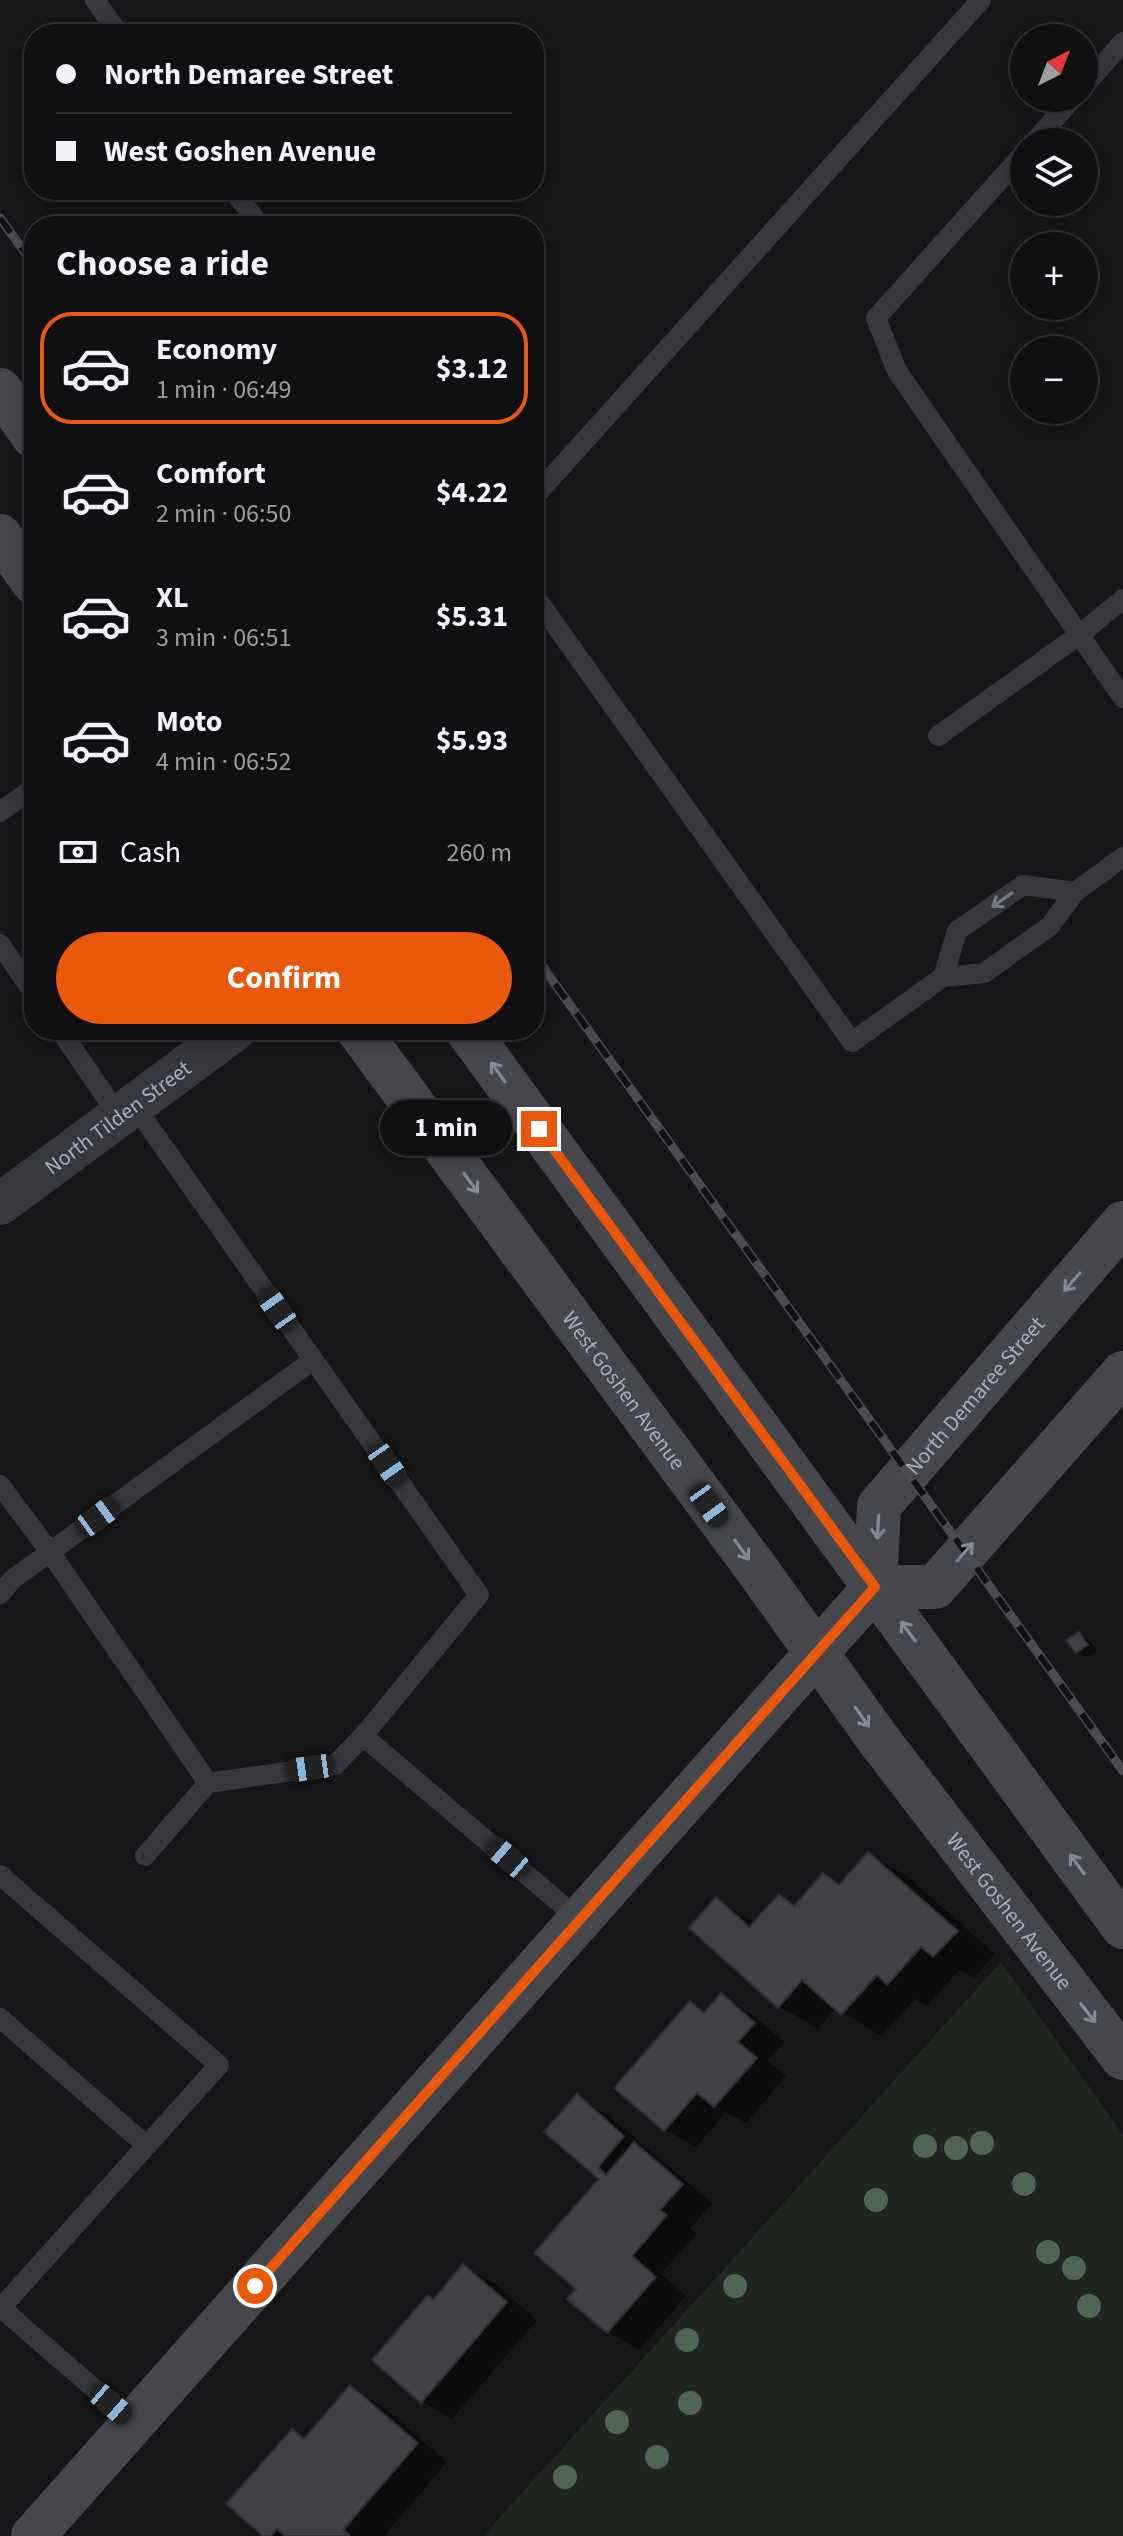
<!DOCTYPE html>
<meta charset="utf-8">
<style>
:root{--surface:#101012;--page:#19191b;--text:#f1f3f6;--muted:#9c9d9f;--line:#303032;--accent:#ea580c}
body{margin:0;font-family:"Source Sans 3",sans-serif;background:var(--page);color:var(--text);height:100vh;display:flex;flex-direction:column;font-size:30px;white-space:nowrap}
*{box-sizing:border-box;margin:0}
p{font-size:26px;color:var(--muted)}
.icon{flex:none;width:44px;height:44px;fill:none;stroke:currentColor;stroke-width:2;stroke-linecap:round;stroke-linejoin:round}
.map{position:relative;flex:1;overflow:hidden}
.drawer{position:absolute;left:24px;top:216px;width:520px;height:824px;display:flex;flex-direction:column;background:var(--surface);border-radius:32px;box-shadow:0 4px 20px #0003,0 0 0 2px var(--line)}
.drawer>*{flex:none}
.top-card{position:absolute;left:24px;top:24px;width:520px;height:176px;border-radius:32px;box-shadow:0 4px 20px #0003,0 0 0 2px var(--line);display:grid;align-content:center;height:176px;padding:0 32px;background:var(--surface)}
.needle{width:52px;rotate:42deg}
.controls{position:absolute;left:1010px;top:24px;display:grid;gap:16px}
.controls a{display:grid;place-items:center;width:88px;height:88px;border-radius:50%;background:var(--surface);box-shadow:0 4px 20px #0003,0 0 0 2px var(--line);font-size:40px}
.end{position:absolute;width:36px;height:36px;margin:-18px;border:10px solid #ea580c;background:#fff;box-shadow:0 0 0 4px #fff}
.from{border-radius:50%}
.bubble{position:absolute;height:56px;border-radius:28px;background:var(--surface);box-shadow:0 4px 20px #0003,0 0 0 2px var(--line);font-size:26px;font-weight:700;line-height:56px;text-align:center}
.car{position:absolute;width:24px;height:48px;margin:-24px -12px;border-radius:10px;box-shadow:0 0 6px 2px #0007;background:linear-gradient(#222 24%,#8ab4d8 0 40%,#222 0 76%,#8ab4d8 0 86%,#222 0)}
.top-card b{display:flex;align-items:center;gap:28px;height:76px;font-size:30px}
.top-card b+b{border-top:2px solid var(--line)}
.top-card i{width:20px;height:20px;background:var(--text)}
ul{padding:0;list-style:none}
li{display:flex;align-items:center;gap:24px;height:112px;margin:0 16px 12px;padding:0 16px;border:4px solid transparent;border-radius:32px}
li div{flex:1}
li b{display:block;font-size:30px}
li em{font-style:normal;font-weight:700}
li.selected{border-color:var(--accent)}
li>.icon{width:72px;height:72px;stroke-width:1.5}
h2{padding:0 32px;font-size:36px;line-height:96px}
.pay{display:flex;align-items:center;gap:20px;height:88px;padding:0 32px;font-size:30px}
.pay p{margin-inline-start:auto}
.button{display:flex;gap:16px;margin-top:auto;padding:16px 32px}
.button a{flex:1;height:92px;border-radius:48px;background:var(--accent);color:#fff;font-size:32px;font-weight:700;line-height:92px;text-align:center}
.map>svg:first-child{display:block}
.green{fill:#1e261f}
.shadow{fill:#0007}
.building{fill:#404145;stroke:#303034;stroke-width:2}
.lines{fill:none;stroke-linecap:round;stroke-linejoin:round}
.lane{stroke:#37383d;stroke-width:20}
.street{stroke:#37383d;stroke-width:42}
.secondary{stroke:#45474d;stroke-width:44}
.rail-casing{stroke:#4a4c52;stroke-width:9}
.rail{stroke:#111113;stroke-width:6;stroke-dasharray:18;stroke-linecap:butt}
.tree{fill:#506452}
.oneway{stroke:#757881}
.oneway2{stroke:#858993}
.route{stroke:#ea580c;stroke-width:10}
.labels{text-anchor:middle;stroke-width:6;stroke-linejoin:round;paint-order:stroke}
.street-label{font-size:22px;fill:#a8adb8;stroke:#111113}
</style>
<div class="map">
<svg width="1123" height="2536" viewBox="0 0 1123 2536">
<rect width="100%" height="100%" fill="#161618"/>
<!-- green -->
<path class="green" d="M1001,1962L1123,2135V2536H483Z"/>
<!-- shadow -->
<g class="shadow">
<path d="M1079,1634L1089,1640L1097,1651L1087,1657L1077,1652Z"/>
<path d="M868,1854L908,1877L995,1954L974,1978L959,1970L927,2006L915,1999L881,2036L836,2008L818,2029L779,2006L716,1900L756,1923L780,1896L797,1906L824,1875L841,1885Z"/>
<path d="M721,1996L752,2014L784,2042L768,2061L786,2076L746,2123L726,2112L696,2147L665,2130L691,2004L707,2013Z"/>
<path d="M577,2097L608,2115L712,2203L690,2229L696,2234L661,2274L686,2296L639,2350L609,2332L570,2299L579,2288L601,2178Z"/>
<path d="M464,2266L495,2284L537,2320L452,2419L422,2401L434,2301Z"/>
<path d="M351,2388L382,2406L447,2462L384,2536H267L292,2431L306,2440Z"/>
</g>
<!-- building -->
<g class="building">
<path d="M1079,1632L1088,1645L1076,1653L1066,1640Z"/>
<path d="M868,1852L958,1931L933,1957L921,1947L887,1985L877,1975L841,2015L802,1980L778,2008L689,1928L716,1897L749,1927L779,1894L794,1906L823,1873L839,1885Z"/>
<path d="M721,1993L755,2023L738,2042L757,2058L714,2107L697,2093L664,2131L614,2088L690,2001L704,2013Z"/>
<path d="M577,2094L624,2136L598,2167L606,2175L634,2142L683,2184L660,2210L667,2215L632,2256L656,2277L607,2333L567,2299L576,2289L534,2253L599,2179L544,2132Z"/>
<path d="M463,2264L507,2302L421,2403L372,2360L428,2295L433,2300Z"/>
<path d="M350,2385L418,2443L343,2530L350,2536H285L277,2529L271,2536H263L226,2504L292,2429L304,2439Z"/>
</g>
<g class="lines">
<!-- lane -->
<g class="lane">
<path d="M95,0L119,34"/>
<path d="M1084,86L1123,42"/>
<path d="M1034,142L1073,98"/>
<path d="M1024,153L876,318L897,371L1123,698"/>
<path d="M233,190L260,226"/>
<path d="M534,497L981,0"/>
<path d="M534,595L852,1042L943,977L984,973L1050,926L1075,892L1123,857"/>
<path d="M938,736L1079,635L1123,599"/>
<path d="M0,812L34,788"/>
<path d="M0,944L34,993"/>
<path d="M943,977L957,931L1023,885L1075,892"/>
<path d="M60,1030L119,1116"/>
<path d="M134,1105L479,1595L363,1736L580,1920"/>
<path d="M313,1360L50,1552L208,1783L335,1765L363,1736"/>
<path d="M0,1485L50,1552L13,1579L0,1594"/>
<path d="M145,1856L208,1783"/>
<path d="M0,1875L219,2065L0,2309"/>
<path d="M0,2018L147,2146"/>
<path d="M1,2308L134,2423"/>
</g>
<!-- street -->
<path class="street" id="s1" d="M0,1204L235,1030"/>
<!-- secondary -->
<g class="secondary">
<path d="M0,390L34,437"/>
<path d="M0,536L34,583"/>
<path id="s2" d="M358,1030L761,1575L878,1739L1123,2058"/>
<path d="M467,1030L1123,1927"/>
<path d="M875,1587H935L1123,1373"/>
<path id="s3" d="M33,2536L875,1587L879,1506L1123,1223"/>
</g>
<!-- rail casing -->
<g class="rail-casing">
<g id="rail">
<path d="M0,218L34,265"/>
<path d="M534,955L1123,1771"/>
</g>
</g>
<!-- rail -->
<use href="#rail" class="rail"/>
</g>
<!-- trees -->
<g class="tree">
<circle cx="982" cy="2143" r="12"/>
<circle cx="925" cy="2146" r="12"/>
<circle cx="956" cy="2148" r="12"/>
<circle cx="1024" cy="2184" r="12"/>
<circle cx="876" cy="2200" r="12"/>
<circle cx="1048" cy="2252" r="12"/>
<circle cx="1074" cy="2268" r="12"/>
<circle cx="735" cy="2286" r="12"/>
<circle cx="1089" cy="2306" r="12"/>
<circle cx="687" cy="2340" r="12"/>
<circle cx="690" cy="2403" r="12"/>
<circle cx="617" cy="2422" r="12"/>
<circle cx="657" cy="2457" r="12"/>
<circle cx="565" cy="2477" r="12"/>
</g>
<!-- one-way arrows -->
<defs><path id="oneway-shaft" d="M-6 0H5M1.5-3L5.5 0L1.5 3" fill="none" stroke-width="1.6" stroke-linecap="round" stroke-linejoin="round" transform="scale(2)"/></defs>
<use class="oneway" href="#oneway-shaft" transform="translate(1002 900) rotate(145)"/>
<g class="oneway2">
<use href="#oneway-shaft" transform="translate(498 1072) rotate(-126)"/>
<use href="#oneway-shaft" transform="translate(471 1183) rotate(54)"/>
<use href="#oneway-shaft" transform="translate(1072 1282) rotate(131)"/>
<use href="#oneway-shaft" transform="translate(878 1527) rotate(93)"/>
<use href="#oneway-shaft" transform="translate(742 1550) rotate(54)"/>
<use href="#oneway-shaft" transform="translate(965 1552) rotate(-49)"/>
<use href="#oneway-shaft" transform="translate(908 1631) rotate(-126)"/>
<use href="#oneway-shaft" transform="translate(862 1717) rotate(55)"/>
<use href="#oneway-shaft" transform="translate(1077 1864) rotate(-126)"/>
<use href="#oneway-shaft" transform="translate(1088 2013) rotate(52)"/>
</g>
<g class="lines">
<!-- route -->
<path class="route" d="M255,2286L875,1587L539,1129"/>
</g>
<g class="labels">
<!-- street labels -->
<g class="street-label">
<text dy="8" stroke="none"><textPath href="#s1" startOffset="146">North Tilden Street</textPath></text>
<text dy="8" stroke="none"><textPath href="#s2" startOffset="448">West Goshen Avenue</textPath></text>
<text dy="8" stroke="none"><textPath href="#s3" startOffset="1496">North Demaree Street</textPath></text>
<text dy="8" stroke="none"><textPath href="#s2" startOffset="1096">West Goshen Avenue</textPath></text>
</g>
</g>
</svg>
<div class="controls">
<a><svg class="needle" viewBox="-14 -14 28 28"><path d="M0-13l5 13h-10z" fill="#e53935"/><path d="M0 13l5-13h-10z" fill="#9c9d9f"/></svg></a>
<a><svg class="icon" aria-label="layers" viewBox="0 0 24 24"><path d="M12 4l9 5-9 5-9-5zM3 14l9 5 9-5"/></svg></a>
<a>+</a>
<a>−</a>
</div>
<i class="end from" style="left:255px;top:2286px"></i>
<i class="end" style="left:539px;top:1129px"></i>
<div class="bubble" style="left:380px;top:1100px;width:132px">1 min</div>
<i class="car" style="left:277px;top:1309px;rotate:325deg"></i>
<i class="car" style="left:387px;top:1464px;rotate:145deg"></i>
<i class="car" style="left:709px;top:1505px;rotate:144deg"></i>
<i class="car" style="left:98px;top:1517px;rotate:54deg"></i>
<i class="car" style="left:310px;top:1768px;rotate:262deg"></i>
<i class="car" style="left:508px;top:1858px;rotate:310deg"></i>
<i class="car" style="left:111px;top:2404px;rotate:131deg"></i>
<div class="top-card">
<b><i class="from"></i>North Demaree Street</b>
<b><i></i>West Goshen Avenue</b>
</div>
<section class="drawer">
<h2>Choose a ride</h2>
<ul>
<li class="selected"><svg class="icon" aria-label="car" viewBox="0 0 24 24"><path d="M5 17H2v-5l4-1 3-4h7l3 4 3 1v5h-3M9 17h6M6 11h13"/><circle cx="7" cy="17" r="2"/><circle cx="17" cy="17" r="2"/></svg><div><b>Economy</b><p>1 min · 06:49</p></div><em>$3.12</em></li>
<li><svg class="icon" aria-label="car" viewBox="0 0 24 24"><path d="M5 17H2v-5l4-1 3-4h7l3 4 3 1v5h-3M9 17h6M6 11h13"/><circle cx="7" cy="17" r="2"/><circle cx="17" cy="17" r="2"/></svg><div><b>Comfort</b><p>2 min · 06:50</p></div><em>$4.22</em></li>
<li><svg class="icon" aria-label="car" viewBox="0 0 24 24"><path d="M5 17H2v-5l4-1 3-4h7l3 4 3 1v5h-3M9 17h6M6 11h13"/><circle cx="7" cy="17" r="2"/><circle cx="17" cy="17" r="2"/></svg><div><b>XL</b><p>3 min · 06:51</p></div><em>$5.31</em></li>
<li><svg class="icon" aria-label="car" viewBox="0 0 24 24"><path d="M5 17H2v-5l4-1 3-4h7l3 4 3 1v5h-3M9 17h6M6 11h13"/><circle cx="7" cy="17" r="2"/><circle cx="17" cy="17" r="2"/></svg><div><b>Moto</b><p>4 min · 06:52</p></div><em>$5.93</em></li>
</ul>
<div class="pay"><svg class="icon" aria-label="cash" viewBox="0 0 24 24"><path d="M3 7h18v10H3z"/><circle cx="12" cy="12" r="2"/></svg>Cash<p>260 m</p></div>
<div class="button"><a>Confirm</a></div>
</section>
</div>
